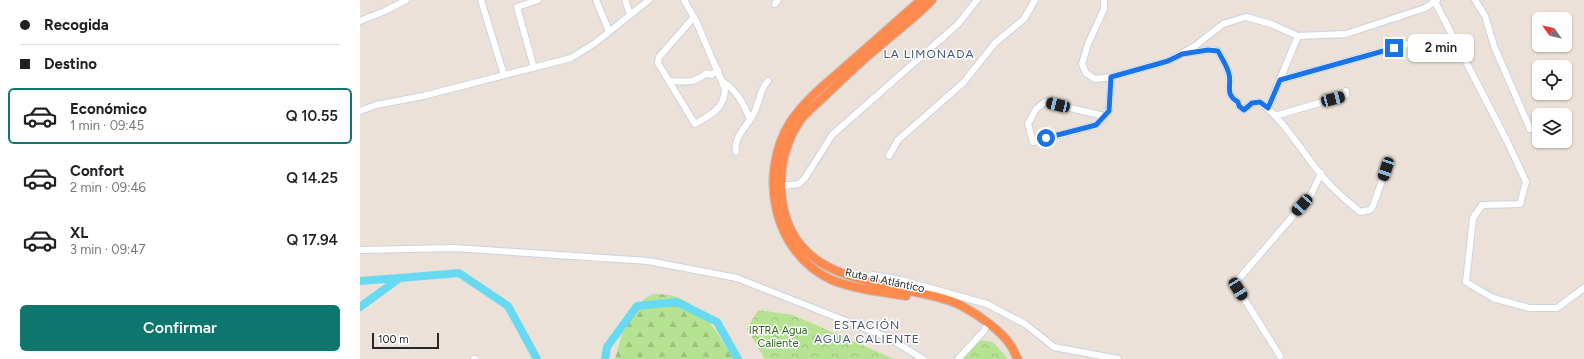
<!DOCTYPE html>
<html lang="es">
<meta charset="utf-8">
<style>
:root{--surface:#fff;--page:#f6f6f6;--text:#202124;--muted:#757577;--line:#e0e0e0;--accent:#0f766e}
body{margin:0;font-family:Figtree,sans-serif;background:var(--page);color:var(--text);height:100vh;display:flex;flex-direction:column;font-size:15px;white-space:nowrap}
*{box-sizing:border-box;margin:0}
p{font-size:13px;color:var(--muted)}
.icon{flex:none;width:22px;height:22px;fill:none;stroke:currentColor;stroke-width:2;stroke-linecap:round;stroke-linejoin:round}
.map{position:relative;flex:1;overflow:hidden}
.drawer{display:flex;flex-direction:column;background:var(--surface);width:360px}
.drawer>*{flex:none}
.top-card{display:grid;align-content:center;height:88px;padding:0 20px;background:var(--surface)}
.needle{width:26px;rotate:304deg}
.fabs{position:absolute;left:1172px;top:12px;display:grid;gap:8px}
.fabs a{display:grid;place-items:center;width:40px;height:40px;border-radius:6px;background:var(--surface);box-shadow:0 1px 3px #0004;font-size:20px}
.scale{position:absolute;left:12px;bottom:10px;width:67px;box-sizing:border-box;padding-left:4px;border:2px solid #272727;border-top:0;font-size:11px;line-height:14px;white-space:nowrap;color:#272727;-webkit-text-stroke:3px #fff;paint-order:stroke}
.end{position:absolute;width:18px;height:18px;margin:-9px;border:5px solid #1a73e8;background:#fff;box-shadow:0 0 0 2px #fff}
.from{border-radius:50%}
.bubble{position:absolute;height:28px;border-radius:6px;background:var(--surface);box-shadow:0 1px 3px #0004;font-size:13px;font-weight:600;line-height:28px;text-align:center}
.car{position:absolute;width:12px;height:24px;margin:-12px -6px;border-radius:5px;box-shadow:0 0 3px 1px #0007;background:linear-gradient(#222 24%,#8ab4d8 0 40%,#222 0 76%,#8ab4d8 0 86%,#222 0)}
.top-card b{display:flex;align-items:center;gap:14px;height:38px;font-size:15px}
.top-card b+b{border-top:1px solid var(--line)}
.top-card i{width:10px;height:10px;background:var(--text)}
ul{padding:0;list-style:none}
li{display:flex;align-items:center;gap:12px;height:56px;margin:0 8px 6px;padding:0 12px;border:2px solid transparent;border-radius:6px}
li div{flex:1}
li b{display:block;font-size:15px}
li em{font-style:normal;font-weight:600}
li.selected{border-color:var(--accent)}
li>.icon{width:36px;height:36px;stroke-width:1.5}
.cta{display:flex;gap:8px;margin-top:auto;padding:8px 20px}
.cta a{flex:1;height:46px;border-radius:6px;background:var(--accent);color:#fff;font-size:16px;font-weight:600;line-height:46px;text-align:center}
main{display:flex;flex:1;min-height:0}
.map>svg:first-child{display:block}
.forest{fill:url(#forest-firs)}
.park{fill:url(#park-crowns)}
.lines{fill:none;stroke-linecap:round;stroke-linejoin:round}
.river{stroke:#67daf1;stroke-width:8}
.minor-casing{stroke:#cdd3e1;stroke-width:8}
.highway-casing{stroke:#c3c3c3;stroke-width:10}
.minor{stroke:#fff;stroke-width:6}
.highway{stroke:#ff8a4e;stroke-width:8}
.route{stroke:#1a73e8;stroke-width:5}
.labels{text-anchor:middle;stroke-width:3;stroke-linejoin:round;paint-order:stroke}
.street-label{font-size:11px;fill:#272727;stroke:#fff}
.park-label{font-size:11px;fill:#2f6417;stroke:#fff}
.neighbourhood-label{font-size:12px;letter-spacing:1px;fill:#475578;stroke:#fff}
</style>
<main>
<section class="drawer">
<div class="top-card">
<b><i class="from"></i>Recogida</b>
<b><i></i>Destino</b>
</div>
<ul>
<li class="selected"><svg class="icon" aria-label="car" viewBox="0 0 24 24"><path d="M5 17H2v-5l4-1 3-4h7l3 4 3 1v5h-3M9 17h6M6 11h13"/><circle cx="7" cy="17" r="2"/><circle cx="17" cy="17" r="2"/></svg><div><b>Económico</b><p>1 min · 09:45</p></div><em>Q 10.55</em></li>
<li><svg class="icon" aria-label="car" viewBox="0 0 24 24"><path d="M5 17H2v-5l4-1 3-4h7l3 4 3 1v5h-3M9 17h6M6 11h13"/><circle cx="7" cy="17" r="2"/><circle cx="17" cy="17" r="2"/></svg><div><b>Confort</b><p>2 min · 09:46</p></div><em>Q 14.25</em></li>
<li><svg class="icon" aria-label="car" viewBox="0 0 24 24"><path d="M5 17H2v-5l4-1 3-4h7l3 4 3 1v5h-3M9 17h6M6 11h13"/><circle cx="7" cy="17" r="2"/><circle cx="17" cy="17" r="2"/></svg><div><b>XL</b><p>3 min · 09:47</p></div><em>Q 17.94</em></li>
</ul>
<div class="cta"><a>Confirmar</a></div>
</section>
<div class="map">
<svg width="1224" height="359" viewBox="0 0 1224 359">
<defs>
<pattern id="forest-firs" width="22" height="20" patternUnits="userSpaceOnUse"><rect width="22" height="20" fill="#b6e392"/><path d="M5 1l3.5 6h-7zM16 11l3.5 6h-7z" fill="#9cc37e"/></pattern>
<pattern id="park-crowns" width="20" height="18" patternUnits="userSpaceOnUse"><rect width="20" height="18" fill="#b6e392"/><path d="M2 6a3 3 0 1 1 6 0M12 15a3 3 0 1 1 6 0" fill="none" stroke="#9cc37e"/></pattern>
</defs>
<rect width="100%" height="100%" fill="#ebe1d8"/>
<!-- forest -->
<path class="forest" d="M293,294C298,294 304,294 309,295C342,302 357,334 375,359H255L262,334L284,299Z"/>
<!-- park -->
<g class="park">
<path d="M398,310L433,315L534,359H405L387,329Z"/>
<path d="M618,340L633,342L648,359H601L611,349Z"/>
</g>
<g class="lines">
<!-- river -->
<g class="river">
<path d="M0,281L39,278"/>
<path d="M0,307L40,278L99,273L148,306L177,359"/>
<path d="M245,359L247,347L277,306L317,302L357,322L378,359"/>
</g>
<!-- minor casing -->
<g class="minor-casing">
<g id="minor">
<path d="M121,0L144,75"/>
<path d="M236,0L249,31"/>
<path d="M265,0L270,14"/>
<path d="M324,0L336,21L365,89C364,109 352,114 335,124L298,63L299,57L334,17"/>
<path d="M744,0V9L728,44L722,64L726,73L735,79L751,77L808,61L835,46L863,24L886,17L911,24L938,36L986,34L1065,8L1077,0"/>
<path d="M1115,0L1125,16L1134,46L1170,129"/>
<path d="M1075,2L1147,141L1166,182L1160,204L1122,205L1113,218L1106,282L1133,298L1169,308H1197L1224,288"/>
<path d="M415,4L418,0"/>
<path d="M0,21L25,11L46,0"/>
<path d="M826,53L848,50L858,51C862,59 867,66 869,74C872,86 864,94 878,102L879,106L884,110L892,103L900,102C930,125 946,161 972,187C981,196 991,204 1000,212L1010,210L1013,206L1026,169"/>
<path d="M174,68L157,7L178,0"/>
<path d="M920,80L1048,44"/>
<path d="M309,81C328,81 330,85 347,73L351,75L358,70"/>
<path d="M363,82C377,90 384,105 390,119"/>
<path d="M908,108L938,36"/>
<path d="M0,111L16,105L63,96L211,58L235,43L289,0"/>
<path d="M740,115L685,102L676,109L668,124L673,142L736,125L749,111L751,77"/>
<path d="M915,116L986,95V91"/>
<path d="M376,152C373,136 388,126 394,113C400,102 399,90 408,81"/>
<path d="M529,156L538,140L603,83L635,43L664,19L675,0"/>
<path d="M421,186L439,184L445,178L472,135L598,24L617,0"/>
<path d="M0,250L94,248L288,261L377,278L529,338L563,359"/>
<path d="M502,280L513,275L541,280L627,304L665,324L694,347L758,359"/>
<path d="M920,356L878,289L877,281L951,195L961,173"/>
<path d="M114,359H115"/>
<path d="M598,359L623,332L628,324"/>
</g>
</g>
<!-- highway casing -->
<g class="highway-casing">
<g id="highway">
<path d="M572,0C555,18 534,33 515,50C499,63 484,78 468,93C460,101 450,109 442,118C427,138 420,164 421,189C425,263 480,276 541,289C561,294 583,296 602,306C617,314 642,331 651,346C654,350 655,355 658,359"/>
<path d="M546,296C523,292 494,289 472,280C413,253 397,174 431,121C443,103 460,88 477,74C505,49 533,25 561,0"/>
</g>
</g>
<!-- minor -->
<use href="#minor" class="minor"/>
<!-- highway -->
<use href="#highway" class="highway"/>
</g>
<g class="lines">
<!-- route -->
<path class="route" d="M686,138L736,125L749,111L751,77L808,61L822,54L848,50L858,51C862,59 867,66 869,74C872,86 864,94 878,102L879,106L884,110L892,103L900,102L908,108L920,80L1034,48"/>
</g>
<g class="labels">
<!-- street labels -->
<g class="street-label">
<text transform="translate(525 280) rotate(12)" y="4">Ruta al Atlántico</text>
</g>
<!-- park labels -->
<g class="park-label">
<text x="418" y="334">IRTRA Agua<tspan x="418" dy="13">Caliente</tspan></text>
</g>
<!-- neighbourhood labels -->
<g class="neighbourhood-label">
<text x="569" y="58">LA LIMONADA</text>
<text x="507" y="329">ESTACIÓN<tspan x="507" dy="14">AGUA CALIENTE</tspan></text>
</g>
</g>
</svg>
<div class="fabs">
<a><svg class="needle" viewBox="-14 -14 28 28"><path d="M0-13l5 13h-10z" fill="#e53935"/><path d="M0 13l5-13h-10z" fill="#757577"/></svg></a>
<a><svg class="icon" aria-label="locate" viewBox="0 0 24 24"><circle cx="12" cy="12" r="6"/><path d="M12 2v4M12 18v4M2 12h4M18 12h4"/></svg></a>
<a><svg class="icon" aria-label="layers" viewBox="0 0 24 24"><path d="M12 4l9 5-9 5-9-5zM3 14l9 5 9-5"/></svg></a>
</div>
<div class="scale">100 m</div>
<i class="end from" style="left:686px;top:138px"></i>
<i class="end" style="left:1034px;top:48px"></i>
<div class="bubble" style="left:1048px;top:34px;width:66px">2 min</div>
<i class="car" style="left:973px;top:99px;rotate:75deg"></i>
<i class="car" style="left:698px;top:105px;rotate:283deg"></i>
<i class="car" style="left:1026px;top:169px;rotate:198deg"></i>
<i class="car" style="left:942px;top:205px;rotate:222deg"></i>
<i class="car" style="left:878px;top:289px;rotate:148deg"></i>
</div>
</main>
